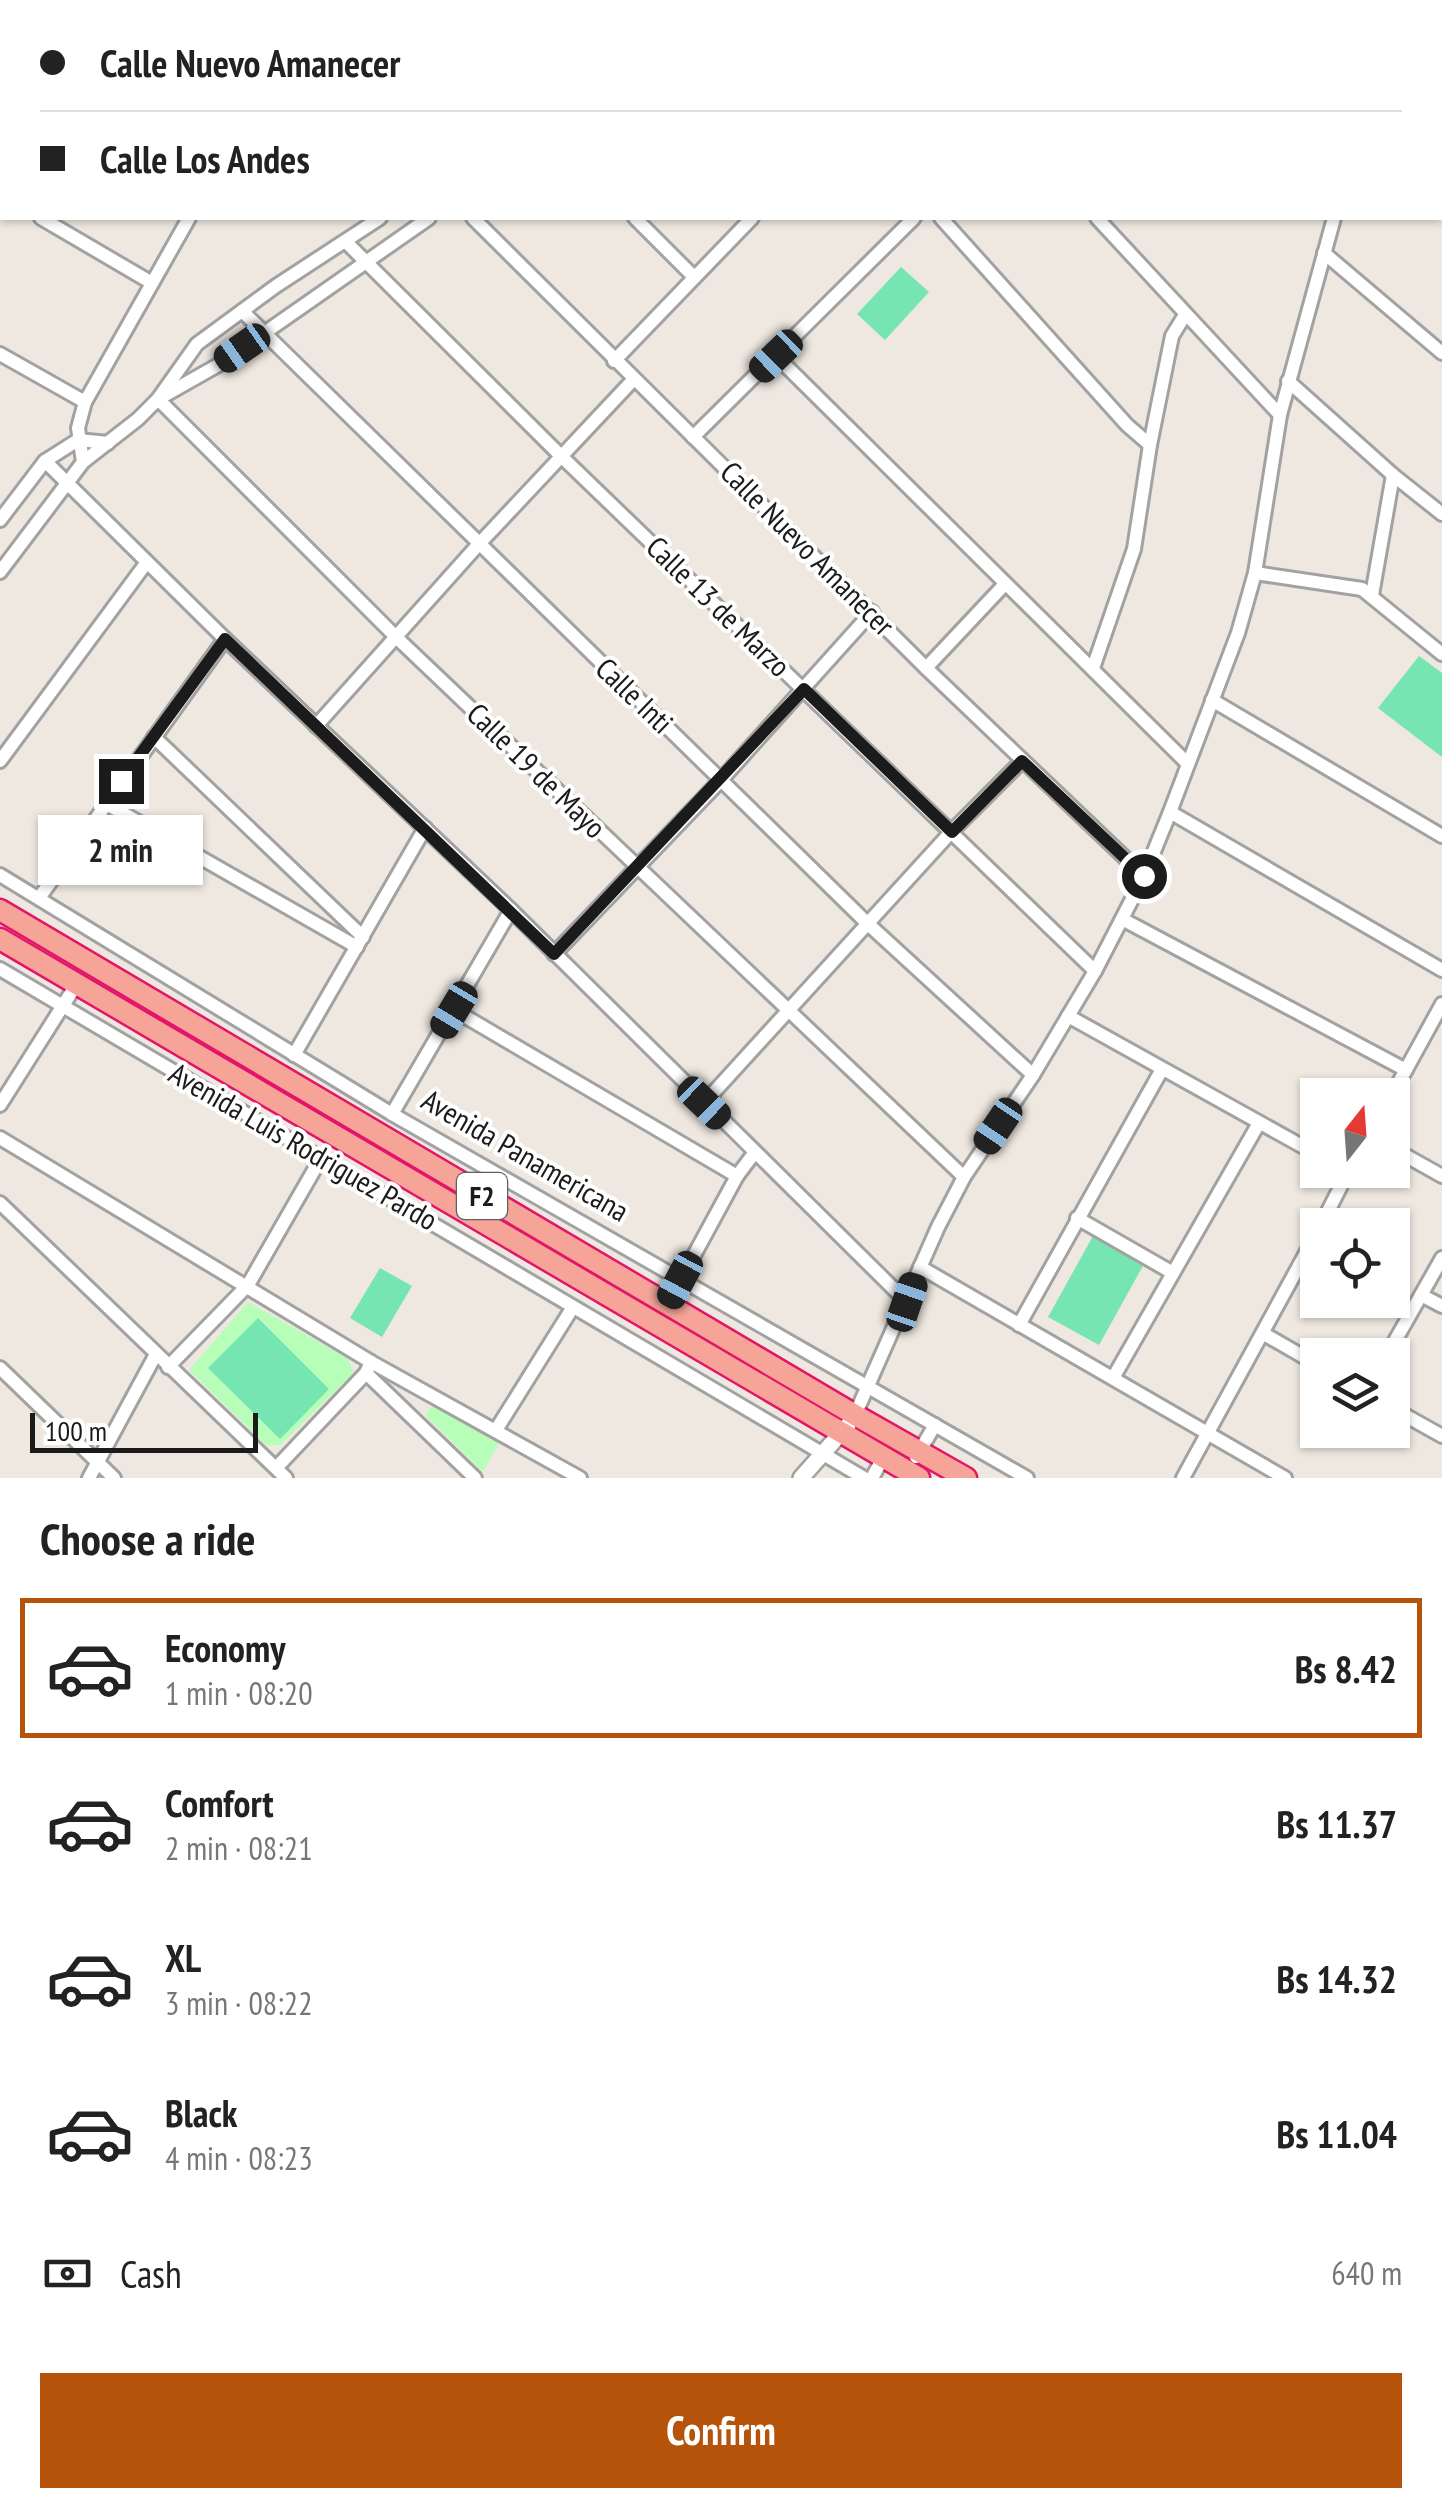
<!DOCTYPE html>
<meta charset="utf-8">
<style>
:root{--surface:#fff;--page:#f6f6f6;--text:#222;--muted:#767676;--line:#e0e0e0;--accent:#b45309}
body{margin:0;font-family:"PT Sans Narrow",sans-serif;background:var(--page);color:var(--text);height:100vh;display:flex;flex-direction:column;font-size:38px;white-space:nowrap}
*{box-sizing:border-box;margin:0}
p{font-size:32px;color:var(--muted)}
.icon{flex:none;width:55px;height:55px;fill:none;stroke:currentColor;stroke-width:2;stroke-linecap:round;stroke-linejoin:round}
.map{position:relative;height:1478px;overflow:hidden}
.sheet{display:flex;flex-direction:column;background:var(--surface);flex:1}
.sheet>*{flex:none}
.guide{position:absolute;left:0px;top:0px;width:1442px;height:220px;box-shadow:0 2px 8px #0004;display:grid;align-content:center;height:220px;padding:0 40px;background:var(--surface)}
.needle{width:65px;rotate:17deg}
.tools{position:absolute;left:1300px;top:1078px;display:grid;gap:20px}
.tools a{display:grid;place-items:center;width:110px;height:110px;border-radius:0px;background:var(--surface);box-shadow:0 2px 8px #0004;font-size:50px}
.scale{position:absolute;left:30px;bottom:25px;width:228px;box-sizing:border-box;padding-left:10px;border:5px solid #1b1b1b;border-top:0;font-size:28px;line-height:35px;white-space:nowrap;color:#1b1b1b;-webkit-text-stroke:8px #fff;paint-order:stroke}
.end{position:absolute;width:45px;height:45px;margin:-22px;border:12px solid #1b1b1b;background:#fff;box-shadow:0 0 0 5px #fff}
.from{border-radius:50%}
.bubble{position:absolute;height:70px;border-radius:0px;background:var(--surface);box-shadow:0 2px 8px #0004;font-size:32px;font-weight:700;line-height:70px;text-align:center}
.car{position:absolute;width:30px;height:60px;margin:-30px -15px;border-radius:12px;box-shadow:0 0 8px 2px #0007;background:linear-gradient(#222 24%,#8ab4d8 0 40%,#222 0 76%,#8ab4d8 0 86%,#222 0)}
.guide b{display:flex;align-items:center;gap:35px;height:95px;font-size:38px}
.guide b+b{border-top:2px solid var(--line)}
.guide i{width:25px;height:25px;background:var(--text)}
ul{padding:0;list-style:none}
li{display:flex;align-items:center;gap:30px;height:140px;margin:0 20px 15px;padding:0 20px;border:5px solid transparent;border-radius:0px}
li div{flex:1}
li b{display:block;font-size:38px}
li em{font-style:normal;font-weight:700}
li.current{border-color:var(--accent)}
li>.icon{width:90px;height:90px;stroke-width:1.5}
h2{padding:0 40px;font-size:45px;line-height:120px}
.pay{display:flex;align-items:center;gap:25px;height:110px;padding:0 40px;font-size:38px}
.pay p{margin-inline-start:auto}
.button{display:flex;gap:20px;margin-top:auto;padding:20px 40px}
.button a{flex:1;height:115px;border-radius:0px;background:var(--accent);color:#fff;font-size:40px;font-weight:700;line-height:115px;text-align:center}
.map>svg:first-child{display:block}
.park{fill:#b7feb8}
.pitch{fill:#76e5b2}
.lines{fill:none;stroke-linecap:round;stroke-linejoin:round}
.minor-casing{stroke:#a2a2a2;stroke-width:18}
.tertiary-casing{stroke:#a2a2a2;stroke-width:20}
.trunk-casing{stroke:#e3156a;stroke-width:25}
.minor{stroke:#fff;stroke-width:12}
.tertiary{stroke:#fff;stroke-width:15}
.trunk{stroke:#f6a498;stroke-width:20}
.route{stroke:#1b1b1b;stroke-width:12}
.labels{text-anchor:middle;stroke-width:8;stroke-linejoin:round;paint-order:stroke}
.shield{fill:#fff;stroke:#5f5f5f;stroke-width:2.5}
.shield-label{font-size:28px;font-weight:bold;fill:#1b1b1b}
.street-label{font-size:30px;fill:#1b1b1b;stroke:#fff}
</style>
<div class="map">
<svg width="1442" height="1478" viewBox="0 0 1442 1478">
<rect width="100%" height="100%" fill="#eee8e0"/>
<!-- park -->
<g class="park">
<path d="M248,1302L347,1358L354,1373L280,1445H266L189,1370Z"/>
<path d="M436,1406L499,1443L483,1472L426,1416L429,1409Z"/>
</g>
<!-- pitch -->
<g class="pitch">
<path d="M901,267L929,292L885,340L857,314Z"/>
<path d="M1419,656L1442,673V757L1378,708Z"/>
<path d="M1093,1236L1144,1264L1099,1345L1048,1317Z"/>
<path d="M380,1268L412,1286L382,1337L350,1318Z"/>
<path d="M258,1318L329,1389L280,1439L208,1368Z"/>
</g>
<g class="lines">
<!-- minor casing -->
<g class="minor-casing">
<g id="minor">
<path d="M434,0L437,2"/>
<path d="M897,0L900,2"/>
<path d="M1291,0L1293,2"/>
<path d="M302,2L303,0"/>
<path d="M510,2L511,0"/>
<path d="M612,2L615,0"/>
<path d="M646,2L648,0"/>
<path d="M808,2L811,0"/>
<path d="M1034,2L1036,0"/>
<path d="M1226,2L1228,0"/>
<path d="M1373,2L1377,0"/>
<path d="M1440,126L1442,124"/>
<path d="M1440,159L1442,161"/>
<path d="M0,193L2,195"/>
<path d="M41,218L152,283"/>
<path d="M473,218L926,668L1144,876"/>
<path d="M635,218L693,276"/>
<path d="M941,218L1127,425L1150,445"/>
<path d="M1097,218L1280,415"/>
<path d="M345,241L561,456L1095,971"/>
<path d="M1324,253L1442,353"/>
<path d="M242,311L867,923L1033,1075"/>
<path d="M0,354L85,402"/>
<path d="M776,356L1187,763"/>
<path d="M614,361L752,218"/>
<path d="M1288,381L1393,475L1442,514"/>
<path d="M160,398L220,364L429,218"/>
<path d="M158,399L397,638L964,1177"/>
<path d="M693,437L914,218"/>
<path d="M45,461L225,639L511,910L907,1302"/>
<path d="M83,462L78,428L85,402L189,218"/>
<path d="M0,520L45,461L78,440L108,443"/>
<path d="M0,572L83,462L138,419L158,399L197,344L276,286L380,218"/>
<path d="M1255,573L1362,589L1442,654"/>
<path d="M1372,595L1393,475"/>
<path d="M926,668L1005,584"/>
<path d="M1093,668L1134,549L1150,445L1172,336L1185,315"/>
<path d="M1212,700L1442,836"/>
<path d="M316,726L478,545L634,379"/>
<path d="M154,737L363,937"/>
<path d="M0,761L147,562"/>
<path d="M105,803L357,947"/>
<path d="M1170,812L1442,970"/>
<path d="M0,875L392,1114L1027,1478"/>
<path d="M39,898L225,639"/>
<path d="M1122,919L1406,1070"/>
<path d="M554,954L721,780L872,612"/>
<path d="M0,969L864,1478"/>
<path d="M454,1010L737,1176"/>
<path d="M1068,1016L1318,1155"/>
<path d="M294,1055L425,828"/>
<path d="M1392,1095L1442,1004"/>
<path d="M704,1103L952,831L1022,761"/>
<path d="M0,1105L76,985"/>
<path d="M392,1114L511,910"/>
<path d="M0,1138L371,1362L580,1478"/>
<path d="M1392,1148L1442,1176"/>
<path d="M0,1203L286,1478"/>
<path d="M1077,1218L1173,1273"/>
<path d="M1321,1225L1349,1170"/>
<path d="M920,1267L1285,1478"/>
<path d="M1421,1295L1442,1306"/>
<path d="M667,1305L737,1176L755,1152"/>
<path d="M1019,1325L1161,1071"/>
<path d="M1264,1334L1318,1365"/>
<path d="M1387,1355L1442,1258"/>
<path d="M371,1362L366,1373L475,1478"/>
<path d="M168,1367L248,1285L321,1158"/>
<path d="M0,1368L114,1478"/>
<path d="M1113,1378L1259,1123"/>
<path d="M1392,1408L1442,1436"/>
<path d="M855,1415L938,1227L964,1177L1033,1075L1095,971L1144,876L1170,812L1238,633L1255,573L1280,415L1334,218"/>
<path d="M496,1430L573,1307"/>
<path d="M916,1457L935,1425"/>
<path d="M276,1468L366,1373"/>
<path d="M89,1478L155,1356"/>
<path d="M872,1478L883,1458"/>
<path d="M1183,1478L1318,1231"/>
</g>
</g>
<!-- tertiary casing -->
<g class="tertiary-casing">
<path id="tertiary" d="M801,1478L848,1425"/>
</g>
<!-- trunk casing -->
<g class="trunk-casing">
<g id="trunk">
<path d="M0,910L855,1415L966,1478"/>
<path d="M0,939L919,1478"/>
</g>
</g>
<!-- minor -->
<use href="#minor" class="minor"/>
<!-- tertiary -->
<use href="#tertiary" class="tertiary"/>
<!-- trunk -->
<use href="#trunk" class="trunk"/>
</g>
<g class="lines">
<!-- route -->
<path class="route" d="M121,781L225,639L554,954L804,689L952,832L1022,761L1144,876"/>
</g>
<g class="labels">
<!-- shield labels -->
<rect class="shield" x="457" y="1173" width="50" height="46" rx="8"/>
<g class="shield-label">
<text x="482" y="1206">F2</text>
</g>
<!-- street labels -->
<g class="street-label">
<text transform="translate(807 549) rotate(45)" y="10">Calle Nuevo Amanecer</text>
<text transform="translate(718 607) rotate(44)" y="10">Calle 13 de Marzo</text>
<text transform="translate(634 696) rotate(44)" y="10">Calle Inti</text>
<text transform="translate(536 771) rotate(44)" y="10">Calle 19 de Mayo</text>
<text transform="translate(303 1147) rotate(30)" y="10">Avenida Luis Rodriguez Pardo</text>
<text transform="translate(525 1156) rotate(30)" y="10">Avenida Panamericana</text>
</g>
</g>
</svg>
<div class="tools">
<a><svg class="needle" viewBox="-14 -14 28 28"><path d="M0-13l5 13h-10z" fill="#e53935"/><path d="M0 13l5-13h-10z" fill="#767676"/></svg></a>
<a><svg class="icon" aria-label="locate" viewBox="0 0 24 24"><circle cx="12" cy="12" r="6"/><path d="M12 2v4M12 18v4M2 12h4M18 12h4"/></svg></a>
<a><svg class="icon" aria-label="layers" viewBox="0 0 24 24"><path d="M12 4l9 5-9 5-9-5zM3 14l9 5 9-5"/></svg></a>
</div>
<div class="scale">100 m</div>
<i class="end from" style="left:1144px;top:876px"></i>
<i class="end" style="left:121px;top:781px"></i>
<div class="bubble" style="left:38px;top:815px;width:165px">2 min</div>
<i class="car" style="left:242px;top:348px;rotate:235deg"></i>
<i class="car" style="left:776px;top:356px;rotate:226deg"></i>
<i class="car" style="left:454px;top:1010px;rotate:211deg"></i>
<i class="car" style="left:704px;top:1103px;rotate:134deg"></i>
<i class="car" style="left:998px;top:1126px;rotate:214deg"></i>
<i class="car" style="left:680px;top:1280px;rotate:208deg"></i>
<i class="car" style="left:907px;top:1302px;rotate:19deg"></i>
<div class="guide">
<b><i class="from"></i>Calle Nuevo Amanecer</b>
<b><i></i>Calle Los Andes</b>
</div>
</div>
<section class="sheet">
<h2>Choose a ride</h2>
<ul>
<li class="current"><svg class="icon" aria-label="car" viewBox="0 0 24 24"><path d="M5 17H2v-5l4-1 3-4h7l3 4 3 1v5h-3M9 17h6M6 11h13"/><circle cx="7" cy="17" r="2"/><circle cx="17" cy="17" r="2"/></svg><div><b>Economy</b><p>1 min · 08:20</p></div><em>Bs 8.42</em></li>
<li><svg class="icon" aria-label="car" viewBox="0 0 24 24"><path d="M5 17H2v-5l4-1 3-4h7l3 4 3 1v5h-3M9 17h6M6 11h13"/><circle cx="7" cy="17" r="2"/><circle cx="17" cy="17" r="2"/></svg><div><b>Comfort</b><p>2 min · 08:21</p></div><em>Bs 11.37</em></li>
<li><svg class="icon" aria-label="car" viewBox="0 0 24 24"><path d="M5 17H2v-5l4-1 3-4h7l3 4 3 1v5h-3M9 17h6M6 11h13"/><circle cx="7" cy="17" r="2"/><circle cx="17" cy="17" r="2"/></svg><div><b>XL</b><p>3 min · 08:22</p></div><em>Bs 14.32</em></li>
<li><svg class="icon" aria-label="car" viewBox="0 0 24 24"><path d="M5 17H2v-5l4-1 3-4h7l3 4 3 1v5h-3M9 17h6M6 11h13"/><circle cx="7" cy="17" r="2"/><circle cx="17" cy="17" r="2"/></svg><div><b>Black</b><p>4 min · 08:23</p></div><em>Bs 11.04</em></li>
</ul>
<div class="pay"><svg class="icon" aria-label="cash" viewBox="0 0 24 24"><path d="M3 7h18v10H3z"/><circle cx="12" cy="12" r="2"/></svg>Cash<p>640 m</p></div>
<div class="button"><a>Confirm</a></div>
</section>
